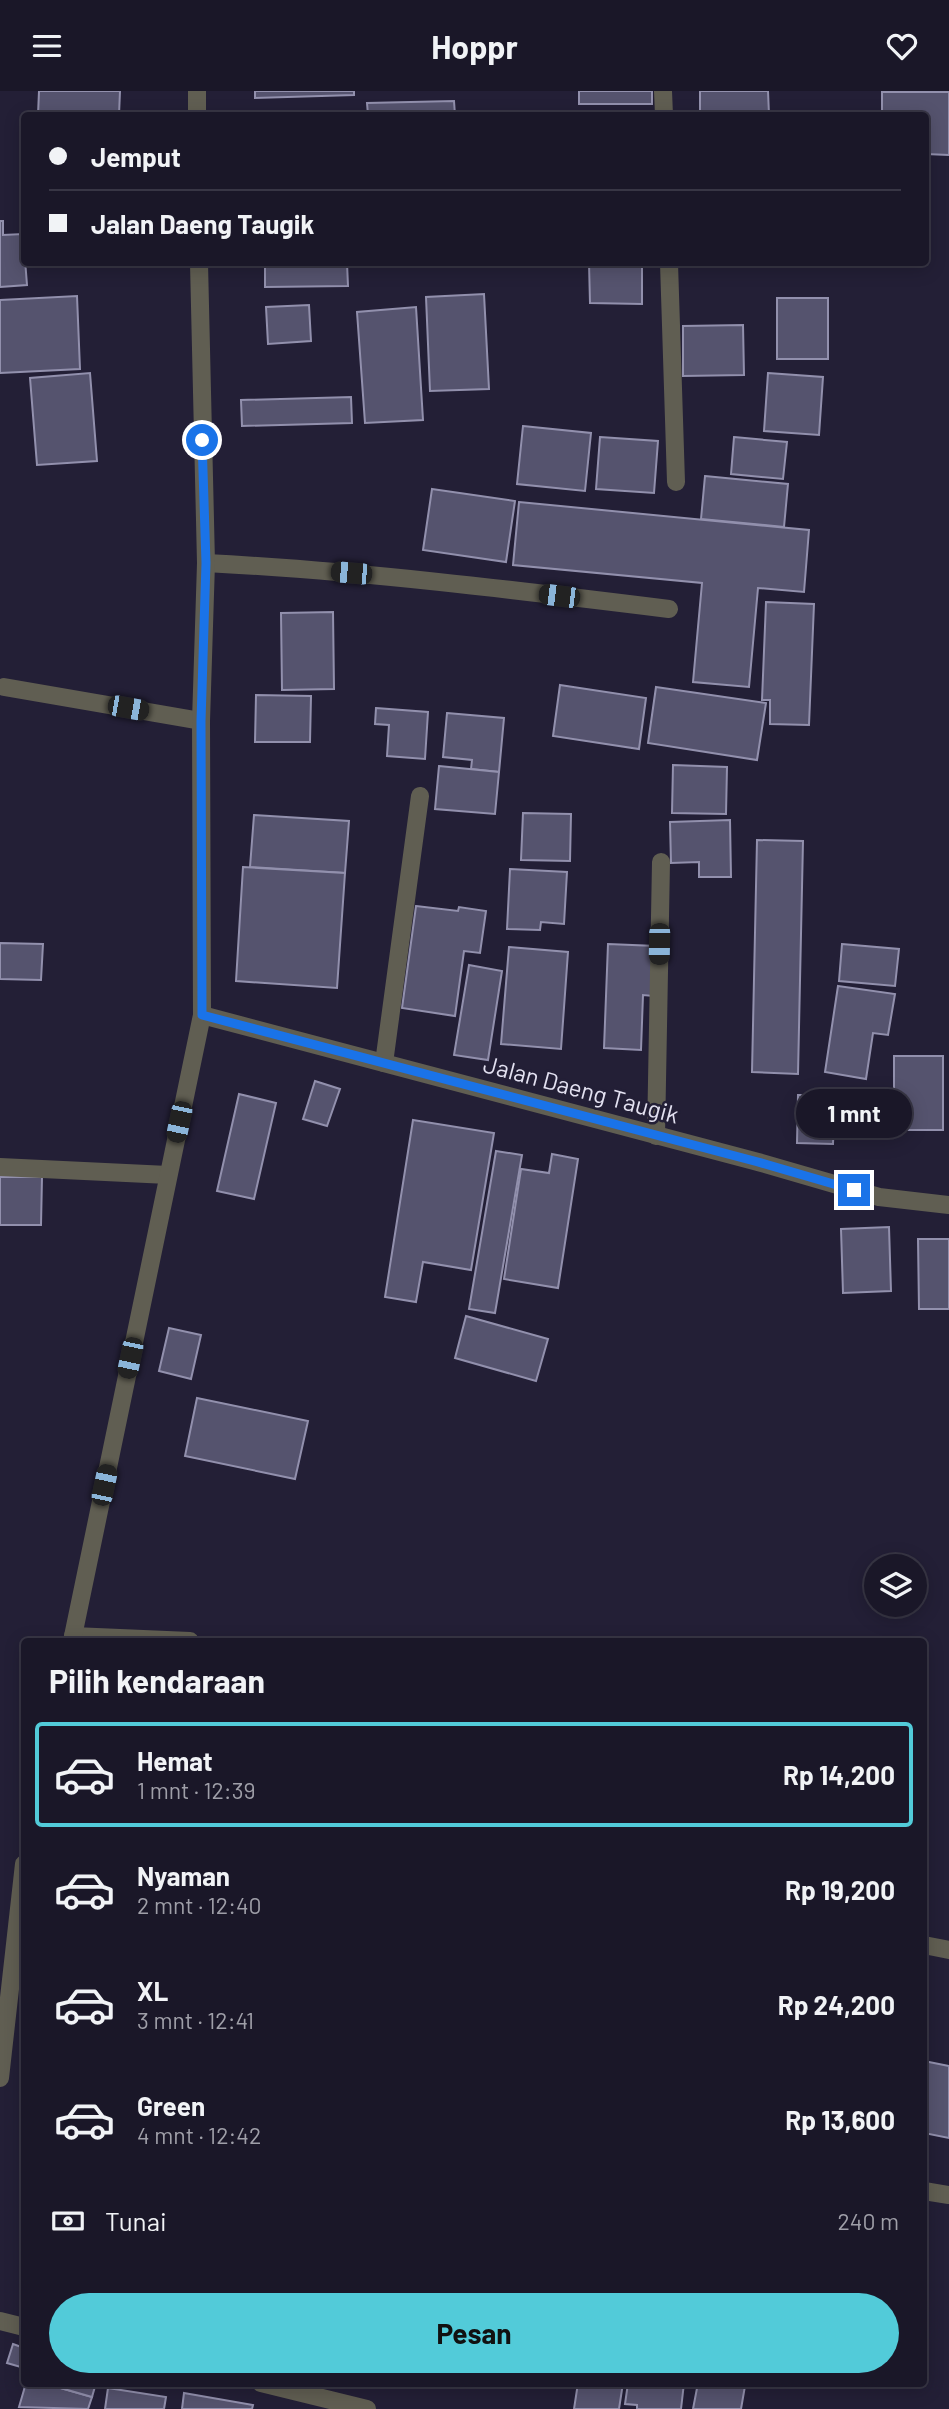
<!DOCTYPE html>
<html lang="id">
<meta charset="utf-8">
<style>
:root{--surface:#1a1728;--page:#272434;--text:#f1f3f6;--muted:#9f9fa8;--line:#383645;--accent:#52cbd9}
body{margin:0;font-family:Barlow,sans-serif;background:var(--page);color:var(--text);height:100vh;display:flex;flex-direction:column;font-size:26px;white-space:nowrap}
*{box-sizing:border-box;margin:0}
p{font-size:23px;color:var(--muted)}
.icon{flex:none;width:38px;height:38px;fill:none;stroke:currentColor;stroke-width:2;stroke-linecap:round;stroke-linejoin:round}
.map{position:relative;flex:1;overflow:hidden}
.sheet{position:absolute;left:21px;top:1547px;width:906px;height:749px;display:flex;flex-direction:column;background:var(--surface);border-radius:7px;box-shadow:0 4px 18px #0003,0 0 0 2px var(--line)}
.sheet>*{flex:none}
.hud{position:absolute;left:21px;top:21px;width:908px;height:154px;border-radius:7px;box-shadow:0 4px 18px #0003,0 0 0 2px var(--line);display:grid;align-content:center;height:154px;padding:0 28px;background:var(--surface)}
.controls{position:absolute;left:864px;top:1463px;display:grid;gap:14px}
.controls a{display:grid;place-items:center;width:63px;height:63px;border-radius:50%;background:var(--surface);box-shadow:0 4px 18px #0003,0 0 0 2px var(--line);font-size:35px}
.end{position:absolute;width:32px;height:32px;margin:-16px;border:9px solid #1a73e8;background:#fff;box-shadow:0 0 0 4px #fff}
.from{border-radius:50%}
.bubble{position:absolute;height:49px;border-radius:24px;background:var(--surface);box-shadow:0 4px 18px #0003,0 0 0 2px var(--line);font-size:23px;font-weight:700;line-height:49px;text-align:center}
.car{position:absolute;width:21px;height:42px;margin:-21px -10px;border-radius:9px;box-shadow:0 0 5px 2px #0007;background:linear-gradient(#222 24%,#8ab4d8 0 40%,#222 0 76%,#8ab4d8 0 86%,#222 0)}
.hud b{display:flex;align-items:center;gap:24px;height:66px;font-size:26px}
.hud b+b{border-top:2px solid var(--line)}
.hud i{width:18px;height:18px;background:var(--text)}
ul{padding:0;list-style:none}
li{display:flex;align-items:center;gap:21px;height:105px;margin:0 14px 10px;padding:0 14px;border:4px solid transparent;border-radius:7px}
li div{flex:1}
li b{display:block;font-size:26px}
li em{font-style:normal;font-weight:700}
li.selected{border-color:var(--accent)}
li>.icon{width:63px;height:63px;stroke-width:1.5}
h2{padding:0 28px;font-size:32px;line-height:84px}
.pay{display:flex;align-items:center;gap:18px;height:77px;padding:0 28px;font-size:26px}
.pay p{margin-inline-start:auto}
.primary-button{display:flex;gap:14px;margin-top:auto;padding:14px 28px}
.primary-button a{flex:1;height:80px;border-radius:42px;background:var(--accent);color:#111;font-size:28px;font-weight:700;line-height:80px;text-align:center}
header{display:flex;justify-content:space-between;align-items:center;height:91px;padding:0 28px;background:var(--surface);font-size:32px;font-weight:700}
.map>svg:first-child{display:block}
.building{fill:#55536e;stroke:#9290ad;stroke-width:2}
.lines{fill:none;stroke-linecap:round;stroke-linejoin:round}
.service{stroke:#605e52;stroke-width:18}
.minor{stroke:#605e52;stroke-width:18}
.route{stroke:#1a73e8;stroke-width:9}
.labels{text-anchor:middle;stroke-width:5;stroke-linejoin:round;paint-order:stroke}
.street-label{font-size:24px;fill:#e3e1f1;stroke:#231f36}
</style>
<header><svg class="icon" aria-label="menu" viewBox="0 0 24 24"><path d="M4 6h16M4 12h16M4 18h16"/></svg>Hoppr<svg class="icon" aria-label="heart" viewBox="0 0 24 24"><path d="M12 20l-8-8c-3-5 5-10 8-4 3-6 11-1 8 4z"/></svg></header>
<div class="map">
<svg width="949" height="2318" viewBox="0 0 949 2318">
<rect width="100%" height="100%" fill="#231f36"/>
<!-- building -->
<g class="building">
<path d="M39,0H120L119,24H38Z"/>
<path d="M255,0H354V4L255,7Z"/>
<rect x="579" y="0" width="73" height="13"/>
<path d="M700,0H768L769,24H700Z"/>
<path d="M882,1H949V64L926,63V24H882Z"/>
<path d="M454,10L455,24H368L367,12Z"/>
<path d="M0,130H3V144L23,143L27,194L0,196Z"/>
<path d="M265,172H347L348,195L265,196Z"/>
<path d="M589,172H642V213L590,212Z"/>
<path d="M484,203L489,298L430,300L426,206Z"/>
<path d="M77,205L80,278L0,282V209Z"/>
<rect x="777" y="207" width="51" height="61"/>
<path d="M309,214L311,250L268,253L266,216Z"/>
<path d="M416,216L423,329L365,332L357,221Z"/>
<path d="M743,234L744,284L683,285V235Z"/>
<path d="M90,282L97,370L37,374L30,287Z"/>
<path d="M768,282L823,286L819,344L764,340Z"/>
<path d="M351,306L352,332L242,335L241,309Z"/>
<path d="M523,335L591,342L585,400L517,393Z"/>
<path d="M600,346L658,350L654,402L596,398Z"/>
<path d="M734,346L787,351L783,388L731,383Z"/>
<path d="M705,385L788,393L784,436L701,428Z"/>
<path d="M432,398L515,410L506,471L423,459Z"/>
<path d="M519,411L809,439L804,501L758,497L749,596L693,591L702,492L513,474Z"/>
<path d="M766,511L814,513L809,634L770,633V609H762Z"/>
<path d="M333,521L334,598L282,599L281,522Z"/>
<path d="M560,594L646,607L639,658L553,645Z"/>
<path d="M656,596L766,612L757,669L648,652Z"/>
<path d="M256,604L311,605L310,651H255Z"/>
<path d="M376,617L428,621L425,668L387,665L389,634L375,633Z"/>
<path d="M447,622L504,627L499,681L471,678L472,669L443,666Z"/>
<path d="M673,674L727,676L726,723L672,722Z"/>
<path d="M439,675L499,681L495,723L435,718Z"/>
<path d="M523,722L571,723L570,770L521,769Z"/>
<path d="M254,724L349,730L345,782L250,776Z"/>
<path d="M730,729L731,786H699V771L671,772L670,731Z"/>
<path d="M757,749L803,750L798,983L752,981Z"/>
<path d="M243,776L345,782L337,897L236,890Z"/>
<path d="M510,778L567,781L564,833L541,831L540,839L507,838Z"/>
<path d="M416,815L458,820L459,816L486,820L480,862L464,860L455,925L402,917Z"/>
<path d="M0,852L43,853L41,889L0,888Z"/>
<path d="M608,853L656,855L653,905L643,904L641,959L604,957Z"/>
<path d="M842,853L899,858L895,895L839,890Z"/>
<path d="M509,856L568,861L561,958L501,953Z"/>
<path d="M469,874L502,880L488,969L454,964Z"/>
<path d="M838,895L895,903L888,944L873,942L866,988L825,981Z"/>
<rect x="894" y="965" width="49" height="74"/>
<path d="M315,990L340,998L327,1035L303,1028Z"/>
<path d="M239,1003L276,1012L254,1108L217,1100Z"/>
<path d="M798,1004H835L833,1053L797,1052Z"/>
<path d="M413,1029L494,1042L471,1179L423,1171L416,1211L385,1206Z"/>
<path d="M496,1060L522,1064L495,1222L469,1218Z"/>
<path d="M552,1063L578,1068L558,1197L504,1188L521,1078L549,1082Z"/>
<path d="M0,1086H42L41,1134H0Z"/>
<path d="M889,1136L891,1200L843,1202L841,1138Z"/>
<path d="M918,1148H949V1218H919Z"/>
<path d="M466,1225L548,1248L536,1290L455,1267Z"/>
<path d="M169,1237L201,1244L191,1288L159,1280Z"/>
<path d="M197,1307L308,1330L295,1388L185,1365Z"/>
<path d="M924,1970L949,1975V2047L924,2042Z"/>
<path d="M13,2253L24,2257V2277L7,2272Z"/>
<path d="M26,2292H43L92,2306L88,2318L19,2316Z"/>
<path d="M43,2292H96L92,2306Z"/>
<path d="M578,2292H623L619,2318H574Z"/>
<path d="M628,2292H684L681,2318H637V2314L625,2313Z"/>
<path d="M698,2292H731L745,2295L741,2318H693Z"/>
<path d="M108,2297L166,2306L164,2318H105Z"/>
<path d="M184,2302L253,2314L252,2318H182Z"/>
</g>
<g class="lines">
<!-- service -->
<g class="service">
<path d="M206,472C361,480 515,499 669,518"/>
<path d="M4,596L201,630"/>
<path d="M656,1045L661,771"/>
<path d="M73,1545L190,1550"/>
</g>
<!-- minor -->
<g class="minor">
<path d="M197,0V24"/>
<path d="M663,0L664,24"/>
<path d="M669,172L676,391"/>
<path d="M202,924L758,1071L879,1106L949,1114"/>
<path d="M384,972L420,705"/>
<path d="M0,1076L168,1084"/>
<path d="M72,1550L202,924L201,630L206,472L199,172"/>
<path d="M924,1854L949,1859"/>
<path d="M0,1987L24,1773"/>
<path d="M924,2100L949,2104"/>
<path d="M0,2230L24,2236"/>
<path d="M261,2292L367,2318"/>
</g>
</g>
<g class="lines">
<!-- route -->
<path class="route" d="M202,349L206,472L201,630L202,924L758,1071L854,1099"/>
</g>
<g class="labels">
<!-- street labels -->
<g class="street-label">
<text transform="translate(581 999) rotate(15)" y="8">Jalan Daeng Taugik</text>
</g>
</g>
</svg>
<div class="controls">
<a><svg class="icon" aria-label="layers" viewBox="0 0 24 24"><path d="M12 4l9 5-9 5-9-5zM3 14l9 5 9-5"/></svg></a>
</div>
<i class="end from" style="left:202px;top:349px"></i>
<i class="end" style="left:854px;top:1099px"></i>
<div class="bubble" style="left:796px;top:998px;width:116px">1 mnt</div>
<i class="car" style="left:351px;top:482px;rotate:275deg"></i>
<i class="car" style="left:559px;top:505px;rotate:277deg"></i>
<i class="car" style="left:128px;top:617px;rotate:100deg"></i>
<i class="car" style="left:659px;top:853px;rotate:181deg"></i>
<i class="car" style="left:179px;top:1031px;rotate:192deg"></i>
<i class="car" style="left:130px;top:1267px;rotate:192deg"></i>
<i class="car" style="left:104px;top:1394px;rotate:12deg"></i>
<div class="hud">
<b><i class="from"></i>Jemput</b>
<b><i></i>Jalan Daeng Taugik</b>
</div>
<section class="sheet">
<h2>Pilih kendaraan</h2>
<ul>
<li class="selected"><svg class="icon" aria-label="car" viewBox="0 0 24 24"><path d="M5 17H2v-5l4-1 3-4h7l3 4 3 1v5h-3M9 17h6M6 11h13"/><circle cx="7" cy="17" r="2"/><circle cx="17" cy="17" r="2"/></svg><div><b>Hemat</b><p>1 mnt · 12:39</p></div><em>Rp 14,200</em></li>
<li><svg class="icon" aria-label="car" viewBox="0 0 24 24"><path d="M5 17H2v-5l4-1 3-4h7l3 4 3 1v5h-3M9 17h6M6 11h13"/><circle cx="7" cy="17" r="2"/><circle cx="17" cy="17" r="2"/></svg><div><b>Nyaman</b><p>2 mnt · 12:40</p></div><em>Rp 19,200</em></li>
<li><svg class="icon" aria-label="car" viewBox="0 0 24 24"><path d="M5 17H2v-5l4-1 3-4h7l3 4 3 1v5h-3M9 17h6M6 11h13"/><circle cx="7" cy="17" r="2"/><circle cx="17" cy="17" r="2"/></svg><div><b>XL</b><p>3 mnt · 12:41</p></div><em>Rp 24,200</em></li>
<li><svg class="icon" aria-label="car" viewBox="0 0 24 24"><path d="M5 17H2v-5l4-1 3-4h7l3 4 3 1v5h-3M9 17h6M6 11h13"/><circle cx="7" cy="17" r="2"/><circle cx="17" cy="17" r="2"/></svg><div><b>Green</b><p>4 mnt · 12:42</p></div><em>Rp 13,600</em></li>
</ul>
<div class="pay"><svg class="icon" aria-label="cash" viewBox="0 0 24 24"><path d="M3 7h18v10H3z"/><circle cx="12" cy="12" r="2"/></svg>Tunai<p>240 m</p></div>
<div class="primary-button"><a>Pesan</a></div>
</section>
</div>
